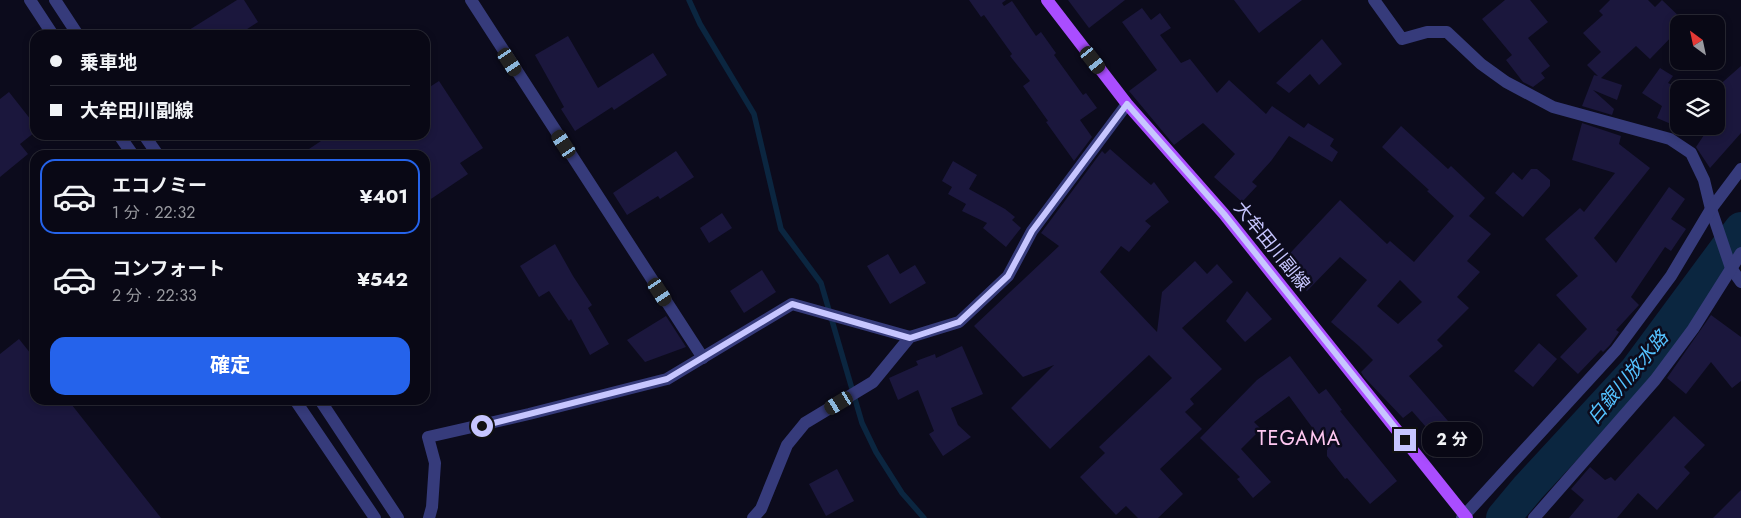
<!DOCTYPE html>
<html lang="ja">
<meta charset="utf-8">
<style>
:root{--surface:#090815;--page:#171622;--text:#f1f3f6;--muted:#999aa0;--line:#292934;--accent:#2563eb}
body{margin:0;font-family:Jost,"Noto Sans JP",sans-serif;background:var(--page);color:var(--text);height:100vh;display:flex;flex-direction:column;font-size:19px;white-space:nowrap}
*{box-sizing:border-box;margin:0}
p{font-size:16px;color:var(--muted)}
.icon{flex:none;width:28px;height:28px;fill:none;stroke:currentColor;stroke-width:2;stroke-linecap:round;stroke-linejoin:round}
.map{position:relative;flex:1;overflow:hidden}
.side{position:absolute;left:30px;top:150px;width:400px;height:255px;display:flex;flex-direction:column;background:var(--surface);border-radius:15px;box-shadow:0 2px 8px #0003,0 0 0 1px var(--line)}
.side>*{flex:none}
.guide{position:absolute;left:30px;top:30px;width:400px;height:110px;border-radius:15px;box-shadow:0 2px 8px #0003,0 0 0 1px var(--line);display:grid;align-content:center;height:110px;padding:0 20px;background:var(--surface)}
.needle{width:32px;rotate:327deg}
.controls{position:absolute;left:1670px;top:15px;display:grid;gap:10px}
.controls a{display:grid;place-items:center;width:55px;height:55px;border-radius:10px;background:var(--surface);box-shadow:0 2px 8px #0003,0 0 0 1px var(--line);font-size:25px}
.end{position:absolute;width:22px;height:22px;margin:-11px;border:6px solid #c7c6ff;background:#111;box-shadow:0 0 0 2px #111}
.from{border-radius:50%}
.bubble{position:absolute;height:35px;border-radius:15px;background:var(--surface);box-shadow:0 2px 8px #0003,0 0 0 1px var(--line);font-size:16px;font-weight:700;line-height:35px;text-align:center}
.car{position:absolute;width:15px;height:30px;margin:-15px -8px;border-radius:6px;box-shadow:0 0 4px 1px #0007;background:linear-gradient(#222 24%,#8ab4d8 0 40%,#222 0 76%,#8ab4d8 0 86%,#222 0)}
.guide b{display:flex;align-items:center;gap:18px;height:48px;font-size:19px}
.guide b+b{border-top:1px solid var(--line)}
.guide i{width:12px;height:12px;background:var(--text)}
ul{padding:9px 0 0;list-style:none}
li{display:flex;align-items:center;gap:15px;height:75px;margin:0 10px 8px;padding:0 10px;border:2px solid transparent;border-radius:15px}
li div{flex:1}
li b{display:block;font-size:19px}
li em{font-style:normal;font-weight:700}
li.selected{border-color:var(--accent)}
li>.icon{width:45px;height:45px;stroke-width:1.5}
.cta{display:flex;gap:10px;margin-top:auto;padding:10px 20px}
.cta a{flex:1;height:58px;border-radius:15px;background:var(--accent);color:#fff;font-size:20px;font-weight:700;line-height:58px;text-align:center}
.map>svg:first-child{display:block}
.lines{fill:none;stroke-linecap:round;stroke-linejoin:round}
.stream{stroke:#0b2640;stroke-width:5.5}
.river{stroke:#0b2640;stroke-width:34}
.building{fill:#1b173d;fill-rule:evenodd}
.minor{stroke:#363b7b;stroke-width:12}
.major{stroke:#aa4dff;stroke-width:12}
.route{stroke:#c7c6ff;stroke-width:6}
.labels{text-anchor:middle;stroke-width:5;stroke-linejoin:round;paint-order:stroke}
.street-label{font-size:18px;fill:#c7c6ff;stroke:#0c0b1c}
.water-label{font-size:19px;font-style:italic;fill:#54c2ff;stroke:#0c0b1c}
.quarter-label{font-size:20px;letter-spacing:1px;fill:#ffc8f1;stroke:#0c0b1c}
</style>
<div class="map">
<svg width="1741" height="518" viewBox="0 0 1741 518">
<rect width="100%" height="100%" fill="#0c0b1c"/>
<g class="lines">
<!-- stream -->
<path class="stream" d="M689,0L700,24L754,114L781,229L821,283L862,423L876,452L902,493L924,518"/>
<!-- river -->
<path class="river" d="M1503,518L1528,488L1636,371L1741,229"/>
</g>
<!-- building -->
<g class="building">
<path d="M237,0H244L258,22L238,35H181Z"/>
<path d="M969,0H1006L1002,3L1004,6L1012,1L1036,36L1041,32L1056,53L1054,55L1083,95L1086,93L1097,108L1080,120L1092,137L1074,161L1046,122L1048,121L1023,86L1030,81L1010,56L1012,54L984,15L981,17Z"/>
<path d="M1068,0H1125L1089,28Z"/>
<path d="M1234,0H1302L1259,33Z"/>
<path d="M1505,0H1530L1548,22L1528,38L1550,66L1541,73L1545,78L1533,87L1523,82L1506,60L1512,55L1482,19Z"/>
<path d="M1610,0H1648L1655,7L1662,0L1685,22L1679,24V29L1650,59L1636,46L1601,78L1622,85L1617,100L1593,90L1614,109L1612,115L1582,106L1594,75L1598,76L1587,65L1601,52L1583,33L1603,15L1599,11Z"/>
<path d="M1142,8L1151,20L1160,13L1171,28L1160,35L1181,63L1190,59L1217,93L1229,80L1266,114L1272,106L1304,128L1308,123L1334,139L1330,146L1338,152L1332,162L1289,136L1271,161L1252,182L1257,186L1242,202L1214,177L1235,154L1203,123L1174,145L1129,91L1157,70L1122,22Z"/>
<path d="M568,36L598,88L653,53L667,75L614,110L612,107L575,131L561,109L564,107L535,55Z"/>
<path d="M1322,39L1342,64L1319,85L1310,74L1289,93L1276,83Z"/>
<path d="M1741,66V133L1710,168L1696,147L1710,126H1716V88Z"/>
<path d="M1660,68L1673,76L1668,83L1679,88V107L1671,124L1657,118L1662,106L1642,93Z"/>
<path d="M439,81L483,148L460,163L468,174L425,203V155H300L330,135H425V90Z"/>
<path d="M9,92L35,125V132L20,144L28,154L0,177V99Z"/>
<path d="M1582,123L1621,136L1619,144L1650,168L1594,238L1616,263L1669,187L1685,199L1671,219L1686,229L1671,251L1665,247L1631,297L1639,305L1616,330L1619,332L1610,345L1603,352L1601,350L1578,374L1560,357L1587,329L1556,295L1578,276L1545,239L1580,208L1584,212L1615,173L1572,160Z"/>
<path d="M1401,126L1448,169L1451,166L1485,198L1469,216L1491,234L1467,261L1480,272L1457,297L1469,308L1437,340L1443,346L1409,376L1448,421L1433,435L1412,411L1403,418L1364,377L1361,372L1373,360L1359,346L1331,322L1367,280L1340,257L1307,291L1279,265L1340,200L1387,244L1390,241L1414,262L1454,216L1427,191L1429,190L1382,147ZM1400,280L1422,302L1398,324L1377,306Z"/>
<path d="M1110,149L1151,185L1154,182L1169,202L1145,221L1151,226L1129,252L1121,246L1100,272L1157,332L1162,292L1195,261L1207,274L1217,264L1233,282L1182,328L1222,369L1190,399L1194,404L1185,412L1202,429L1160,469L1183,494L1158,518H1138L1126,506L1116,515L1080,477L1105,453L1099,447L1172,378L1149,355L1050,449L1011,408L1054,365L1023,377L974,326L1059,246L1041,233L1102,151L1105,154Z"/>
<path d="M676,151L694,177L660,199L658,196L627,215L613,193Z"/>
<path d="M953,161L977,175L969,189L1005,209L1015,217L1012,220L1021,228L1006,247L983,228L987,223L962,211L966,204L948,194L952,187L942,181Z"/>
<path d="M1531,169H1537L1550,180V186L1523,217L1495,193L1513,172L1522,180Z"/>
<path d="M722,213L732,228L709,243L700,228Z"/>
<path d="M555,244L573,276L592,305L588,308L609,344L590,355L571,319L569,321L549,291L539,297L520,266Z"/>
<path d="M888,254L900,274L915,265L926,283L890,304L867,266Z"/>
<path d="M762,270L776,292L744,313L730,291Z"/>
<path d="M1247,291L1272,319L1245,342L1226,321Z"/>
<path d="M1711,315L1741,337V381L1732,388L1711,362L1686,394L1667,378Z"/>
<path d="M666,316L686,347L645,362L627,340Z"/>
<path d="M19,339L35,359V400H68L161,518H0V354Z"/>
<path d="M1539,343L1557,359L1533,387L1514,371Z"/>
<path d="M962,346L983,394L951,408L958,425L971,437L943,456L929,434L934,431L918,390L898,400L889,378L918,365L916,361L935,354L936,358Z"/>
<path d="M1290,356L1319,394L1326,389L1342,410L1340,411L1397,481L1370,504L1347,478L1345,479L1327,456V450L1328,449L1289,396L1254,422L1261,429L1241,449L1271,482L1253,498L1237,479L1240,477L1200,438L1257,380Z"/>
<path d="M1674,416L1705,445L1684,467L1690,473L1657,510L1638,493L1617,518H1569L1584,500L1571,489L1590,467L1605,480L1611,477L1615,481Z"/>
<path d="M1437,434L1448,445L1433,458L1423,447Z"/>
<path d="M837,469L854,501L826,516L809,484Z"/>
<path d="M1741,490V518H1713Z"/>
</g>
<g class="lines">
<!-- minor -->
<g class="minor">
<path d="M30,0L53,35"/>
<path d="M55,0L78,35"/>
<path d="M471,0L703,358"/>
<path d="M1374,0L1402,39L1427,32H1447L1481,64L1506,82L1553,107L1670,139L1691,153L1704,180L1711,209L1731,268L1741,282"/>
<path d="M119,135L133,155"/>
<path d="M144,135L158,155"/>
<path d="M295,400L375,518"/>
<path d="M320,400L398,518"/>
<path d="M429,518L432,507L435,463L428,437L529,414L667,379L792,304L910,337"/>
<path d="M753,518L761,509L787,445L805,423L873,382L910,337L959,322L1008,276L1032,231L1127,104"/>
<path d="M1462,518L1616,350L1671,276L1711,209L1741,169"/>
<path d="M1534,518L1655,380L1693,329L1741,253"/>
</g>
<!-- major -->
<path class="major" d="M1047,0L1127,104L1224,214L1467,518"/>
</g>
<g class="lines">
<!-- route -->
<path class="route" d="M482,426L667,379L792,304L910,338L959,322L1008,276L1032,231L1127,104L1224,214L1405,440"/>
</g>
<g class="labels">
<!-- street labels -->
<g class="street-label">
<text transform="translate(1272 246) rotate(51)" y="6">大牟田川副線</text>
</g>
<!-- water labels -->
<g class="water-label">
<text transform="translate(1627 377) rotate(-50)" y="7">白銀川放水路</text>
</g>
<!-- quarter labels -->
<g class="quarter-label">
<text x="1299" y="445">TEGAMA</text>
</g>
</g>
</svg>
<div class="controls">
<a><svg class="needle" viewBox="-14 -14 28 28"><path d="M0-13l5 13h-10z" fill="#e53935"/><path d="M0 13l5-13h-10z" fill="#999aa0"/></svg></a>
<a><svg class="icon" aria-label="layers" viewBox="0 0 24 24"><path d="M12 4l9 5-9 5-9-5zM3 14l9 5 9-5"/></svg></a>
</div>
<i class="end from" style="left:482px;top:426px"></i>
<i class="end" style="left:1405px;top:440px"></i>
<div class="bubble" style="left:1422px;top:422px;width:60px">2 分</div>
<i class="car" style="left:1093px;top:60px;rotate:142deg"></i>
<i class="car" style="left:510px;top:62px;rotate:147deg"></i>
<i class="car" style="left:564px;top:144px;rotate:327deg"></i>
<i class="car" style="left:660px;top:292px;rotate:147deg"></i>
<i class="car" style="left:839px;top:403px;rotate:239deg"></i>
<div class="guide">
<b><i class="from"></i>乗車地</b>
<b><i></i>大牟田川副線</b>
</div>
<section class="side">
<ul>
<li class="selected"><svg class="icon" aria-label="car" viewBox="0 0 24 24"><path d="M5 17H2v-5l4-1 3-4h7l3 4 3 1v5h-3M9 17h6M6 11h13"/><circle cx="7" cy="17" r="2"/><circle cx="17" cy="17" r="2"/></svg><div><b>エコノミー</b><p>1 分 · 22:32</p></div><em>¥401</em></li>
<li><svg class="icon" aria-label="car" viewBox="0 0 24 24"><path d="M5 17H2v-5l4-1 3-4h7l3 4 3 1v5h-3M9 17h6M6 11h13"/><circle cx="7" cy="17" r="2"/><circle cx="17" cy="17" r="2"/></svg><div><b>コンフォート</b><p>2 分 · 22:33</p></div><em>¥542</em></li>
</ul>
<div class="cta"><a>確定</a></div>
</section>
</div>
